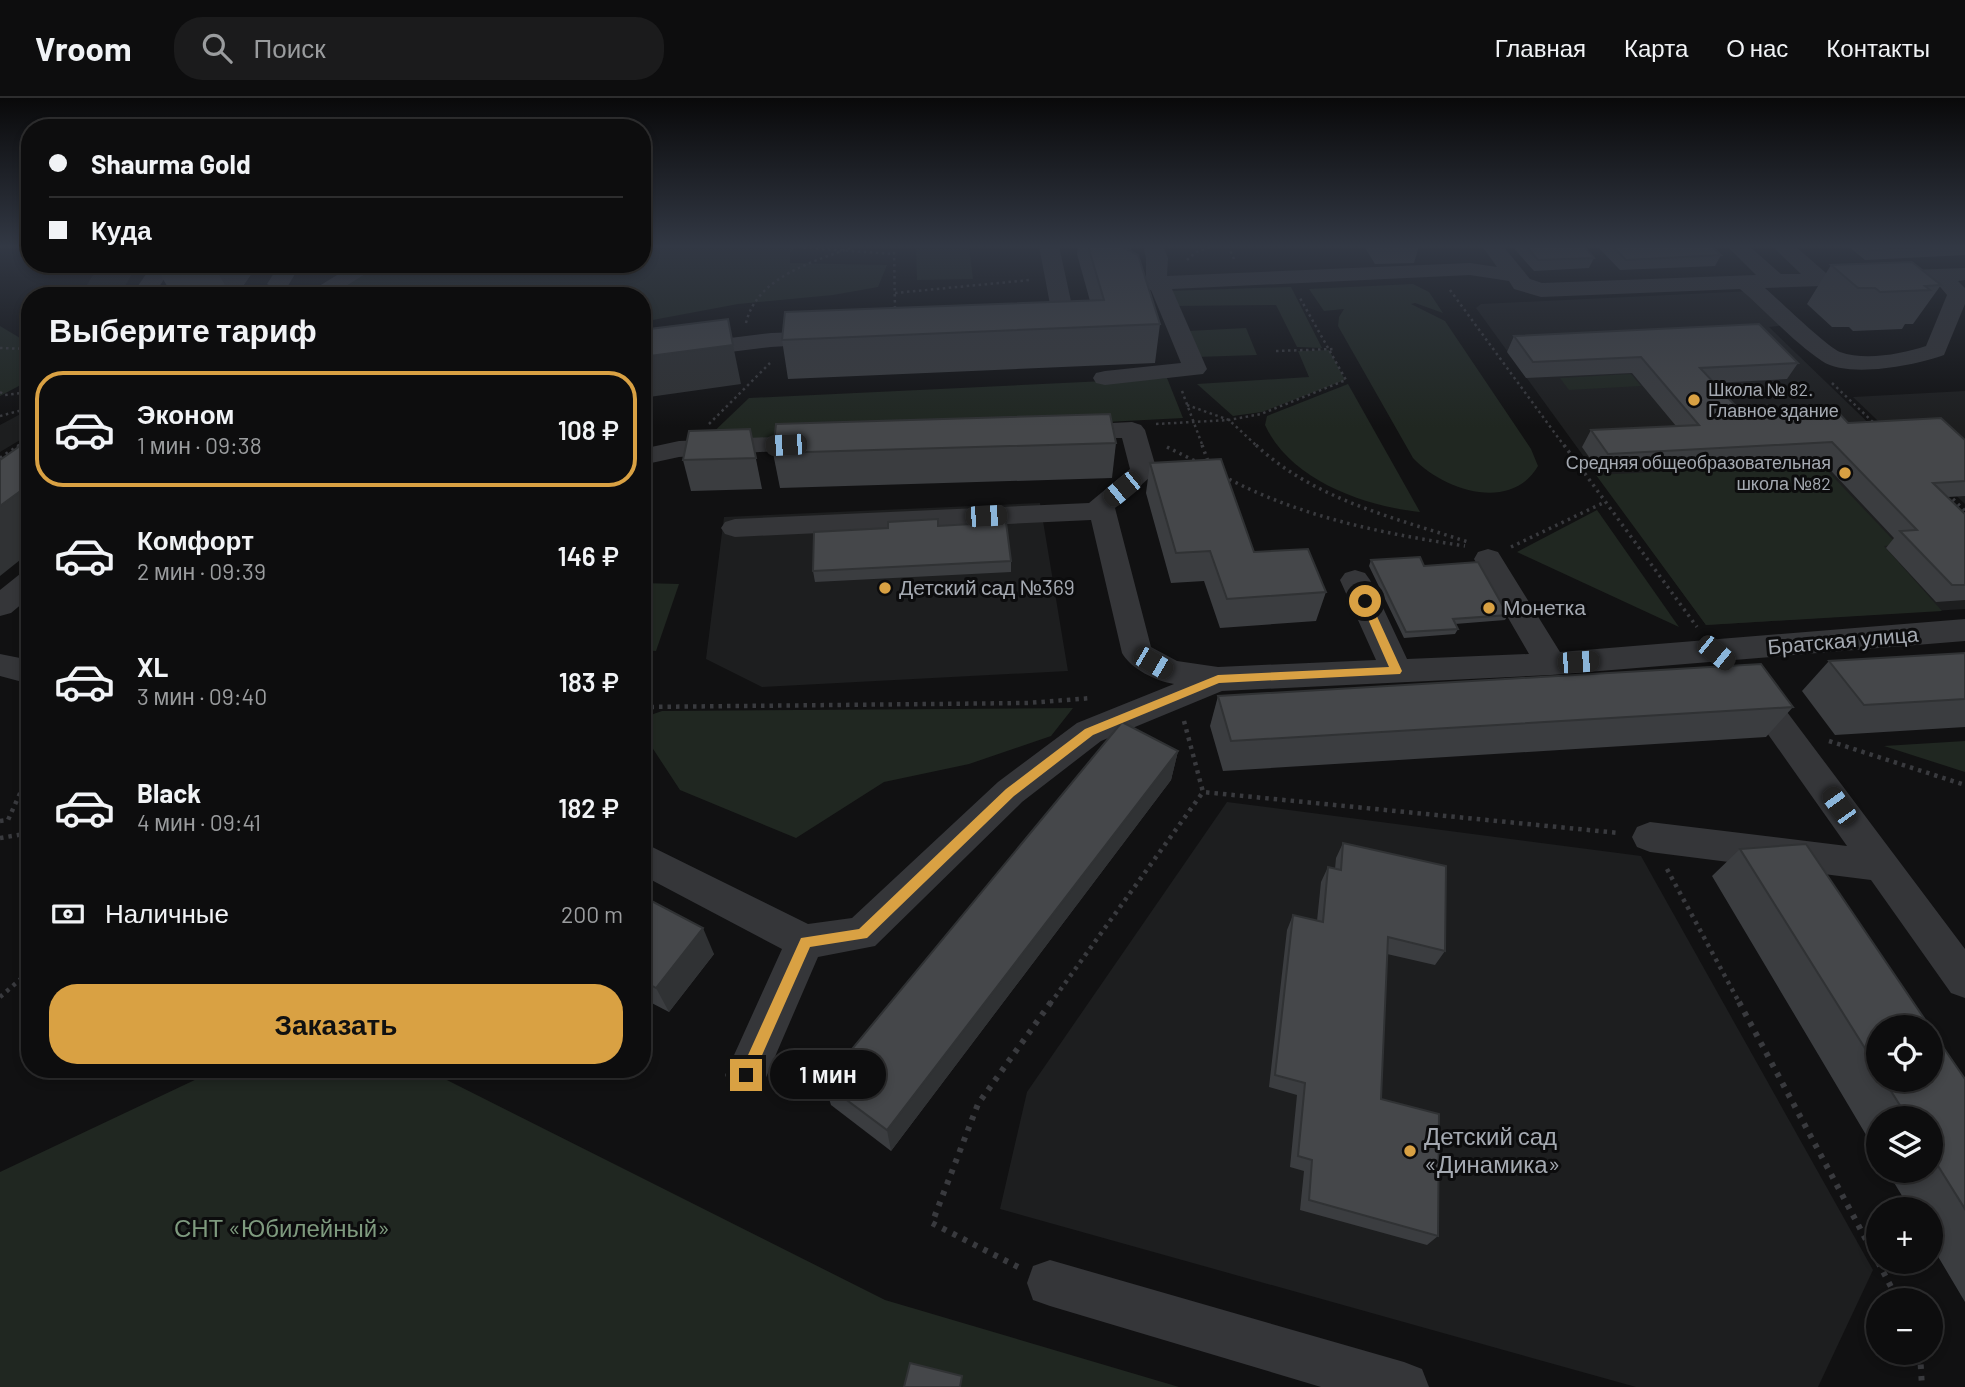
<!DOCTYPE html>
<html lang="ru">
<meta charset="utf-8">
<style>
:root{--surface:#0d0d0e;--page:#1b1b1c;--text:#f1f3f6;--muted:#9a9c9e;--line:#2d2d2e;--accent:#d9a143}
body{margin:0;font-family:Barlow,sans-serif;background:var(--page);color:var(--text);height:100vh;display:flex;flex-direction:column;font-size:26px;white-space:nowrap}
*{box-sizing:border-box;margin:0}
p{font-size:23px;color:var(--muted)}
.icon{flex:none;width:38px;height:38px;fill:none;stroke:currentColor;stroke-width:2;stroke-linecap:round;stroke-linejoin:round}
.map{position:relative;flex:1;overflow:hidden}
.side{position:absolute;left:21px;top:189px;width:630px;height:791px;display:flex;flex-direction:column;background:var(--surface);border-radius:28px;box-shadow:0 4px 10px #0003,0 0 0 2px var(--line)}
.side>*{flex:none}
.top-card{position:absolute;left:21px;top:21px;width:630px;height:154px;border-radius:28px;box-shadow:0 4px 10px #0003,0 0 0 2px var(--line);display:grid;align-content:center;height:154px;padding:0 28px;background:var(--surface)}
.fabs{position:absolute;left:1866px;top:917px;display:grid;gap:14px}
.fabs a{display:grid;place-items:center;width:77px;height:77px;border-radius:50%;background:var(--surface);box-shadow:0 4px 10px #0003,0 0 0 2px var(--line);font-size:35px}
.end{position:absolute;width:32px;height:32px;margin:-16px;border:9px solid #d9a143;background:#111;box-shadow:0 0 0 4px #111}
.from{border-radius:50%}
.bubble{position:absolute;height:49px;border-radius:24px;background:var(--surface);box-shadow:0 4px 10px #0003,0 0 0 2px var(--line);font-size:23px;font-weight:600;line-height:49px;text-align:center}
.car{position:absolute;width:21px;height:42px;margin:-21px -10px;border-radius:9px;box-shadow:0 0 5px 2px #0007;background:linear-gradient(#222 24%,#8ab4d8 0 40%,#222 0 76%,#8ab4d8 0 86%,#222 0)}
.top-card b{display:flex;align-items:center;gap:24px;height:66px;font-size:26px}
.top-card b+b{border-top:2px solid var(--line)}
.top-card i{width:18px;height:18px;background:var(--text)}
ul{padding:0;list-style:none}
li{display:flex;align-items:center;gap:21px;height:116px;margin:0 14px 10px;padding:0 14px;border:4px solid transparent;border-radius:28px}
li div{flex:1}
li b{display:block;font-size:26px}
li em{font-style:normal;font-weight:600}
li.on{border-color:var(--accent)}
li>.icon{width:63px;height:63px;stroke-width:1.5}
h2{padding:0 28px;font-size:32px;line-height:84px}
.pay{display:flex;align-items:center;gap:18px;height:77px;padding:0 28px;font-size:26px}
.pay p{margin-inline-start:auto}
.button{display:flex;gap:14px;margin-top:auto;padding:14px 28px}
.button a{flex:1;height:80px;border-radius:28px;background:var(--accent);color:#111;font-size:28px;font-weight:600;line-height:80px;text-align:center}
header{display:flex;align-items:center;gap:42px;box-sizing:border-box;height:98px;padding:0 35px;background:var(--surface);border-bottom:2px solid var(--line)}
header strong{font-size:33px}
nav{display:flex;gap:38px;margin-inline-start:auto;font-size:24px}
.search{width:490px;height:63px;background:var(--page);display:flex;align-items:center;gap:18px;box-sizing:border-box;padding:0 24px;border-radius:28px;color:var(--muted);font-size:26px}
.map>svg:first-child{display:block}
.built{fill:#1d1e1f}
.green{fill:#202721}
.lines{fill:none;stroke-linecap:round;stroke-linejoin:round}
.path-far3{stroke:#393a3e;stroke-width:2.5;stroke-dasharray:2.5 3.5;stroke-linecap:butt}
.path-far2{stroke:#393a3e;stroke-width:3.5;stroke-dasharray:2.5 4.5;stroke-linecap:butt}
.path-far1{stroke:#393a3e;stroke-width:4.5;stroke-dasharray:3.5 5;stroke-linecap:butt}
.path{stroke:#393a3e;stroke-width:6;stroke-dasharray:4.5 7;stroke-linecap:butt}
.minor{fill:#353639;fill-rule:evenodd}
.wall{fill:#3b3d40}
.shaded-wall{fill:#303234}
.building{fill:#45474a;stroke:#303234;stroke-width:2}
.route{fill:#d9a143}
.poi-dot{fill:#d9a143;stroke:#0c0c0d;stroke-width:2.5}
.labels{text-anchor:middle;stroke-width:6;stroke-linejoin:round;paint-order:stroke}
.far-poi-label{font-size:18px;fill:#a4a9b1;stroke:#0c0c0d;text-anchor:start}
.poi-label{font-size:21px;fill:#a4a9b1;stroke:#0c0c0d;text-anchor:start}
.street-label{font-size:21px;fill:#a4a9b1;stroke:#0c0c0d}
.near-poi-label{font-size:24px;fill:#a4a9b1;stroke:#0c0c0d;text-anchor:start}
.near-park-label{font-size:24px;fill:#7e9a7e;stroke:#0c0c0d}
</style>
<header>
<strong>Vroom</strong>
<div class="search"><svg class="icon" aria-label="search" viewBox="0 0 24 24"><circle cx="10" cy="10" r="6"/><path d="M15 15l6 6"/></svg>Поиск</div>
<nav><a>Главная</a><a>Карта</a><a>О нас</a><a>Контакты</a></nav>
</header>
<div class="map">
<svg width="1965" height="1289" viewBox="0 0 1965 1289">
<rect width="100%" height="100%" fill="#111112"/>
<!-- built -->
<g class="built">
<path d="M100,166H138L119,198H80Z"/>
<path d="M1752,193L1788,227L1769,229L1965,418V511L1706,527L1476,210L1481,206Z"/>
<path d="M1965,293V406L1853,299Z"/>
<path d="M30,311V336L0,354V327Z"/>
<path d="M1040,405L1068,573L762,589L706,561L724,419Z"/>
<path d="M1227,704L1641,758L1873,1172L1818,1289H1636L1000,1111L1027,994Z"/>
</g>
<!-- green -->
<g class="green">
<path d="M642,148H796L790,155V165L887,167L878,189L833,197L738,206L642,224V198H314L377,166H642Z"/>
<path d="M916,148H969L973,181L917,182Z"/>
<path d="M1413,186L1429,194L1443,215L1415,205L1411,206L1445,223L1531,351L1538,368C1511,415 1443,392 1413,360L1338,228L1339,219L1344,211L1324,213L1309,191Z"/>
<path d="M1291,189L1322,250L1297,249L1276,207L1173,208L1167,193Z"/>
<path d="M0,228L30,246V282L0,298Z"/>
<path d="M1246,230L1257,257L1196,259L1187,233Z"/>
<path d="M1329,252L1345,282L1262,314L1233,318L1197,286L1309,279L1298,253Z"/>
<path d="M1631,276L1641,288L1569,292L1560,280Z"/>
<path d="M1167,280L1183,320L702,345L749,300Z"/>
<path d="M1348,286L1420,414C1363,408 1290,382 1265,327L1267,318Z"/>
<path d="M1820,365L1898,447L1884,448L1942,513L1706,527L1596,377Z"/>
<path d="M1597,412L1679,529L1517,454Z"/>
<path d="M642,485L679,486L656,553L642,552Z"/>
<path d="M1073,610L1051,638L969,666L884,684L796,740L680,692L642,634V620L662,613Z"/>
<path d="M1965,643V674L1884,648Z"/>
<path d="M218,971H425L885,1202L1179,1289H0V1074Z"/>
</g>
<g class="lines">
<!-- path-far3 -->
<g class="path-far3">
<path d="M780,148L894,156"/>
<path d="M894,148L895,214"/>
<path d="M1228,148L1234,161"/>
<path d="M1187,162L1196,154L1214,148"/>
<path d="M1450,192L1565,349"/>
<path d="M895,195L1030,182"/>
<path d="M746,225C757,178 815,163 856,148"/>
<path d="M0,250L30,251"/>
<path d="M1276,253L1335,251"/>
<path d="M1832,285L1876,327"/>
<path d="M1182,293L1203,349"/>
<path d="M0,294L5,297L30,294"/>
<path d="M1187,307L1229,322L1258,349"/>
<path d="M0,318L30,310"/>
<path d="M709,326L770,265"/>
<path d="M1156,326L1229,322L1261,316L1346,282L1300,200"/>
<path d="M17,349L30,341"/>
</g>
<!-- path-far2 -->
<g class="path-far2">
<path d="M1202,347L1209,366"/>
<path d="M1256,347C1313,401 1395,420 1468,444"/>
<path d="M1564,347L1697,529"/>
<path d="M1167,349L1197,364"/>
<path d="M0,360L20,347"/>
<path d="M1223,378C1300,419 1380,435 1465,448"/>
<path d="M1948,396L1965,413"/>
<path d="M1511,449L1605,404"/>
</g>
<!-- path-far1 -->
<g class="path-far1">
<path d="M642,609L1028,605L1092,600"/>
<path d="M1184,623L1203,694L1619,735"/>
<path d="M1829,643L1965,687"/>
<path d="M0,723L8,722L22,691L30,690"/>
<path d="M0,740L30,735"/>
<path d="M1667,771L1740,906"/>
<path d="M0,899L30,873"/>
<path d="M1050,906L1203,694"/>
</g>
<!-- path -->
<g class="path">
<path d="M1739,904L1878,1164"/>
<path d="M1878,1164L1898,1202"/>
<path d="M1018,1169L932,1125L978,1006L1051,904"/>
<path d="M1920,1255L1922,1289"/>
</g>
<!-- minor -->
<g class="minor">
<path d="M1039,148H1059L1074,217L1067,232L1039,239L1028,232L1031,227L1049,223L1052,217Z"/>
<path d="M1143,148H1163L1168,160L1167,178L1470,165L1497,169L1482,148H1503L1530,181L1542,185L1756,177L1727,148H1749L1781,176H1801L1772,148H1795L1826,175L1965,170V182L1958,183L1965,190V206L1944,257C1917,267 1848,281 1822,263C1793,244 1767,214 1740,191L1541,199L1514,191L1509,183L1470,177L1172,191L1207,271L1203,276L1105,287L1096,285L1093,280L1096,275L1105,273L1181,265L1151,192L1131,193L1120,186L1123,181L1146,179V160ZM1936,184L1947,197L1926,248C1902,256 1865,263 1840,254C1827,249 1779,202 1765,190Z"/>
<path d="M153,166H174L153,198H131Z"/>
<path d="M280,166H301L286,191L278,193L267,186Z"/>
<path d="M355,166H381L330,198H303Z"/>
<path d="M828,233L836,235L840,240L836,245L771,249L642,265V251L771,235Z"/>
<path d="M1132,324L1141,327L1145,332L1157,373L1115,410L1151,549L1177,563L1218,569L1376,562L1340,482L1345,475L1355,472L1365,475L1370,482L1407,561L1529,556L1474,461L1478,454L1488,451L1498,454L1560,554L1965,521V543L1551,577L1222,593L1101,643L1022,704L875,848L818,859L761,991L746,997L731,991L725,977L782,851L642,777V744L808,826L852,820L998,684L1077,625L1174,586C1156,583 1131,571 1122,555L1091,422L735,439L725,436L721,430L725,424L735,421L1089,405L1130,371L1122,340H1060L1056,335L1060,330L1069,327Z"/>
<path d="M819,337L828,340L832,345L828,350L679,359L642,367V351L679,343Z"/>
<path d="M30,473V499L11,515L0,518V492L20,476Z"/>
<path d="M0,556L30,562V586L0,578Z"/>
<path d="M1752,578L1763,582L1965,851V900L1951,895L1871,782L1650,754L1637,749L1632,739L1637,729L1650,724L1847,748L1741,598L1736,590L1741,582Z"/>
<path d="M1050,1162L1404,1264L1422,1271L1429,1289H1321L1050,1208L1033,1202L1027,1185L1033,1168Z"/>
</g>
</g>
<!-- wall -->
<g class="wall">
<path d="M1078,148H1131V153L1160,226L1155,265L788,281L782,242L1090,203L1077,156Z"/>
<path d="M1364,148H1419L1414,165L1375,166Z"/>
<path d="M1512,148H1584L1594,160L1589,170L1534,173Z"/>
<path d="M1597,148H1712L1721,157L1715,168L1620,172Z"/>
<path d="M1848,148H1965V157L1865,162Z"/>
<path d="M154,166H258L236,198H173Z"/>
<path d="M1831,167L1941,187L1913,226H1905L1902,231L1853,233L1849,229H1832L1807,206Z"/>
<path d="M1514,238L1798,265L1787,281L1714,285L1745,318L1848,325L1965,342V398L1948,399L1965,416V502L1936,504L1886,450L1894,440L1820,361L1599,373L1582,349L1591,332L1676,328L1632,275L1526,280L1507,254Z"/>
<path d="M750,331L762,391L691,393L683,362Z"/>
<path d="M1116,345L1112,380L780,390L773,355Z"/>
<path d="M1150,365L1254,454L1326,494L1316,523L1220,530L1204,483L1171,485L1146,395Z"/>
<path d="M938,428L1011,463V474L815,484L813,473Z"/>
<path d="M1371,462L1424,468L1508,517L1505,522L1455,526L1458,531L1455,536L1404,540L1369,468Z"/>
<path d="M1965,555V629L1835,637L1802,593L1829,563Z"/>
<path d="M1218,598L1793,609L1766,639L1223,673L1210,628Z"/>
<path d="M1178,653L1171,682L891,1053L831,1007L824,985Z"/>
<path d="M1343,745L1445,853L1435,867L1387,856L1381,1001L1438,1138L1427,1147L1300,1112L1304,1073L1290,1069L1297,997L1269,989L1287,832L1293,817L1317,823L1321,784L1328,769L1335,771L1336,760Z"/>
<path d="M1740,751L1878,929V982L1965,981V1204L1930,1145V1111H1910L1887,1073H1930V1020H1878V1057L1712,778Z"/>
<path d="M642,798L714,856L669,914L642,900Z"/>
</g>
<!-- shaded-wall -->
<g class="shaded-wall">
<path d="M1121,148H1131L1128,178Z"/>
<path d="M213,166H258L236,198H231Z"/>
<path d="M733,247L741,286L642,300V259Z"/>
<path d="M30,386V454L0,478V408Z"/>
<path d="M1178,653L1171,682L891,1053L887,1032Z"/>
<path d="M703,830L714,856L669,914L656,890Z"/>
</g>
<!-- building -->
<g class="building">
<path d="M1088,148H1121L1138,157L1160,226L782,242L785,214L1104,202Z"/>
<path d="M1526,148H1584L1594,160L1538,162Z"/>
<path d="M1612,148H1712L1721,157L1626,162Z"/>
<path d="M1866,148H1948L1871,152Z"/>
<path d="M1912,164L1941,187L1925,188L1930,192L1880,194L1875,190H1858L1831,167Z"/>
<path d="M728,221L733,247L642,259V232Z"/>
<path d="M1759,226L1798,265L1700,270L1745,318L1837,313L1848,325L1941,320L1965,342V383L1933,385L1965,416V487H1952L1900,433L1917,432L1832,344L1608,356L1591,332L1699,327L1641,259L1533,264L1514,238Z"/>
<path d="M1110,316L1116,345L773,355L776,326Z"/>
<path d="M750,331L756,360L683,362L689,333Z"/>
<path d="M30,341V386L0,408V362Z"/>
<path d="M1221,361L1254,454L1308,451L1326,494L1227,501L1210,453L1176,455L1150,365Z"/>
<path d="M938,421V428L1006,424L1011,463L813,473L814,434L888,430V424Z"/>
<path d="M1420,459L1424,468L1478,464L1508,517L1453,521L1458,531L1406,534L1371,462Z"/>
<path d="M1965,555V601L1864,607L1829,563Z"/>
<path d="M1761,566L1793,609L1231,643L1218,598Z"/>
<path d="M1122,624L1178,653L887,1032L824,985Z"/>
<path d="M1343,745L1446,768L1445,853L1388,839L1381,1001L1439,1016L1438,1138L1309,1102L1312,1062L1298,1058L1305,985L1275,977L1293,817L1323,824L1328,769L1341,772Z"/>
<path d="M1806,746L1930,929H1878V971L1740,751Z"/>
<path d="M642,798L703,830L656,890L642,882Z"/>
<path d="M1930,930L1965,981V1111L1930,1055V1020H1908L1884,982H1930Z"/>
<path d="M910,1265L962,1278L960,1289H904Z"/>
</g>
<!-- sky -->
<linearGradient id="sky" x2="0" y2="1"><stop stop-color="#09090a"/><stop offset="0.45" stop-color="#323844"/><stop offset="1" stop-color="#323844" stop-opacity="0"/></linearGradient>
<rect width="1965" height="329" fill="url(#sky)"/>
<!-- route -->
<path class="route" d="M1365,500L1370,503L1402,573L1400,576L1219,585L1093,637L1014,698L867,840L810,849L751,982H741L739,977L801,840L859,831L1006,691L1085,631L1218,577L1389,569L1360,503Z"/>
<!-- markers -->
<g class="poi-dot">
<circle cx="1694" cy="302" r="7"/>
<circle cx="1845" cy="375" r="7"/>
<circle cx="885" cy="490" r="7"/>
<circle cx="1489" cy="510" r="7"/>
<circle cx="1410" cy="1053" r="7"/>
</g>
<g class="labels">
<!-- far-poi labels -->
<g class="far-poi-label">
<text x="1708" y="298">Школа № 82.<tspan x="1708" dy="21">Главное здание</tspan></text>
<text x="1831" y="371" text-anchor="end">Средняя общеобразовательная<tspan x="1831" dy="21">школа №82</tspan></text>
</g>
<!-- poi labels -->
<g class="poi-label">
<text x="899" y="497">Детский сад №369</text>
<text x="1503" y="517">Монетка</text>
</g>
<!-- street labels -->
<g class="street-label">
<text transform="translate(1843 543) rotate(-5)" y="7">Братская улица</text>
</g>
<!-- near-poi labels -->
<g class="near-poi-label">
<text x="1424" y="1047">Детский сад<tspan x="1424" dy="28">«Динамика»</tspan></text>
</g>
<!-- near-park labels -->
<g class="near-park-label">
<text x="282" y="1139">СНТ «Юбилейный»</text>
</g>
</g>
</svg>
<div class="fabs">
<a><svg class="icon" aria-label="locate" viewBox="0 0 24 24"><circle cx="12" cy="12" r="6"/><path d="M12 2v4M12 18v4M2 12h4M18 12h4"/></svg></a>
<a><svg class="icon" aria-label="layers" viewBox="0 0 24 24"><path d="M12 4l9 5-9 5-9-5zM3 14l9 5 9-5"/></svg></a>
<a>+</a>
<a>−</a>
</div>
<i class="end from" style="left:1365px;top:503px"></i>
<i class="end" style="left:746px;top:977px"></i>
<div class="bubble" style="left:770px;top:952px;width:116px">1 мин</div>
<i class="car" style="left:786px;top:347px;rotate:267deg"></i>
<i class="car" style="left:1122px;top:391px;rotate:231deg"></i>
<i class="car" style="left:986px;top:418px;rotate:87deg"></i>
<i class="car" style="left:1716px;top:555px;rotate:129deg"></i>
<i class="car" style="left:1578px;top:564px;rotate:86deg"></i>
<i class="car" style="left:1153px;top:565px;rotate:120deg"></i>
<i class="car" style="left:1839px;top:708px;rotate:324deg"></i>
<div class="top-card">
<b><i class="from"></i>Shaurma Gold</b>
<b><i></i>Куда</b>
</div>
<section class="side">
<h2>Выберите тариф</h2>
<ul>
<li class="on"><svg class="icon" aria-label="car" viewBox="0 0 24 24"><path d="M5 17H2v-5l4-1 3-4h7l3 4 3 1v5h-3M9 17h6M6 11h13"/><circle cx="7" cy="17" r="2"/><circle cx="17" cy="17" r="2"/></svg><div><b>Эконом</b><p>1 мин · 09:38</p></div><em>108 ₽</em></li>
<li><svg class="icon" aria-label="car" viewBox="0 0 24 24"><path d="M5 17H2v-5l4-1 3-4h7l3 4 3 1v5h-3M9 17h6M6 11h13"/><circle cx="7" cy="17" r="2"/><circle cx="17" cy="17" r="2"/></svg><div><b>Комфорт</b><p>2 мин · 09:39</p></div><em>146 ₽</em></li>
<li><svg class="icon" aria-label="car" viewBox="0 0 24 24"><path d="M5 17H2v-5l4-1 3-4h7l3 4 3 1v5h-3M9 17h6M6 11h13"/><circle cx="7" cy="17" r="2"/><circle cx="17" cy="17" r="2"/></svg><div><b>XL</b><p>3 мин · 09:40</p></div><em>183 ₽</em></li>
<li><svg class="icon" aria-label="car" viewBox="0 0 24 24"><path d="M5 17H2v-5l4-1 3-4h7l3 4 3 1v5h-3M9 17h6M6 11h13"/><circle cx="7" cy="17" r="2"/><circle cx="17" cy="17" r="2"/></svg><div><b>Black</b><p>4 мин · 09:41</p></div><em>182 ₽</em></li>
</ul>
<div class="pay"><svg class="icon" aria-label="cash" viewBox="0 0 24 24"><path d="M3 7h18v10H3z"/><circle cx="12" cy="12" r="2"/></svg>Наличные<p>200 m</p></div>
<div class="button"><a>Заказать</a></div>
</section>
</div>
